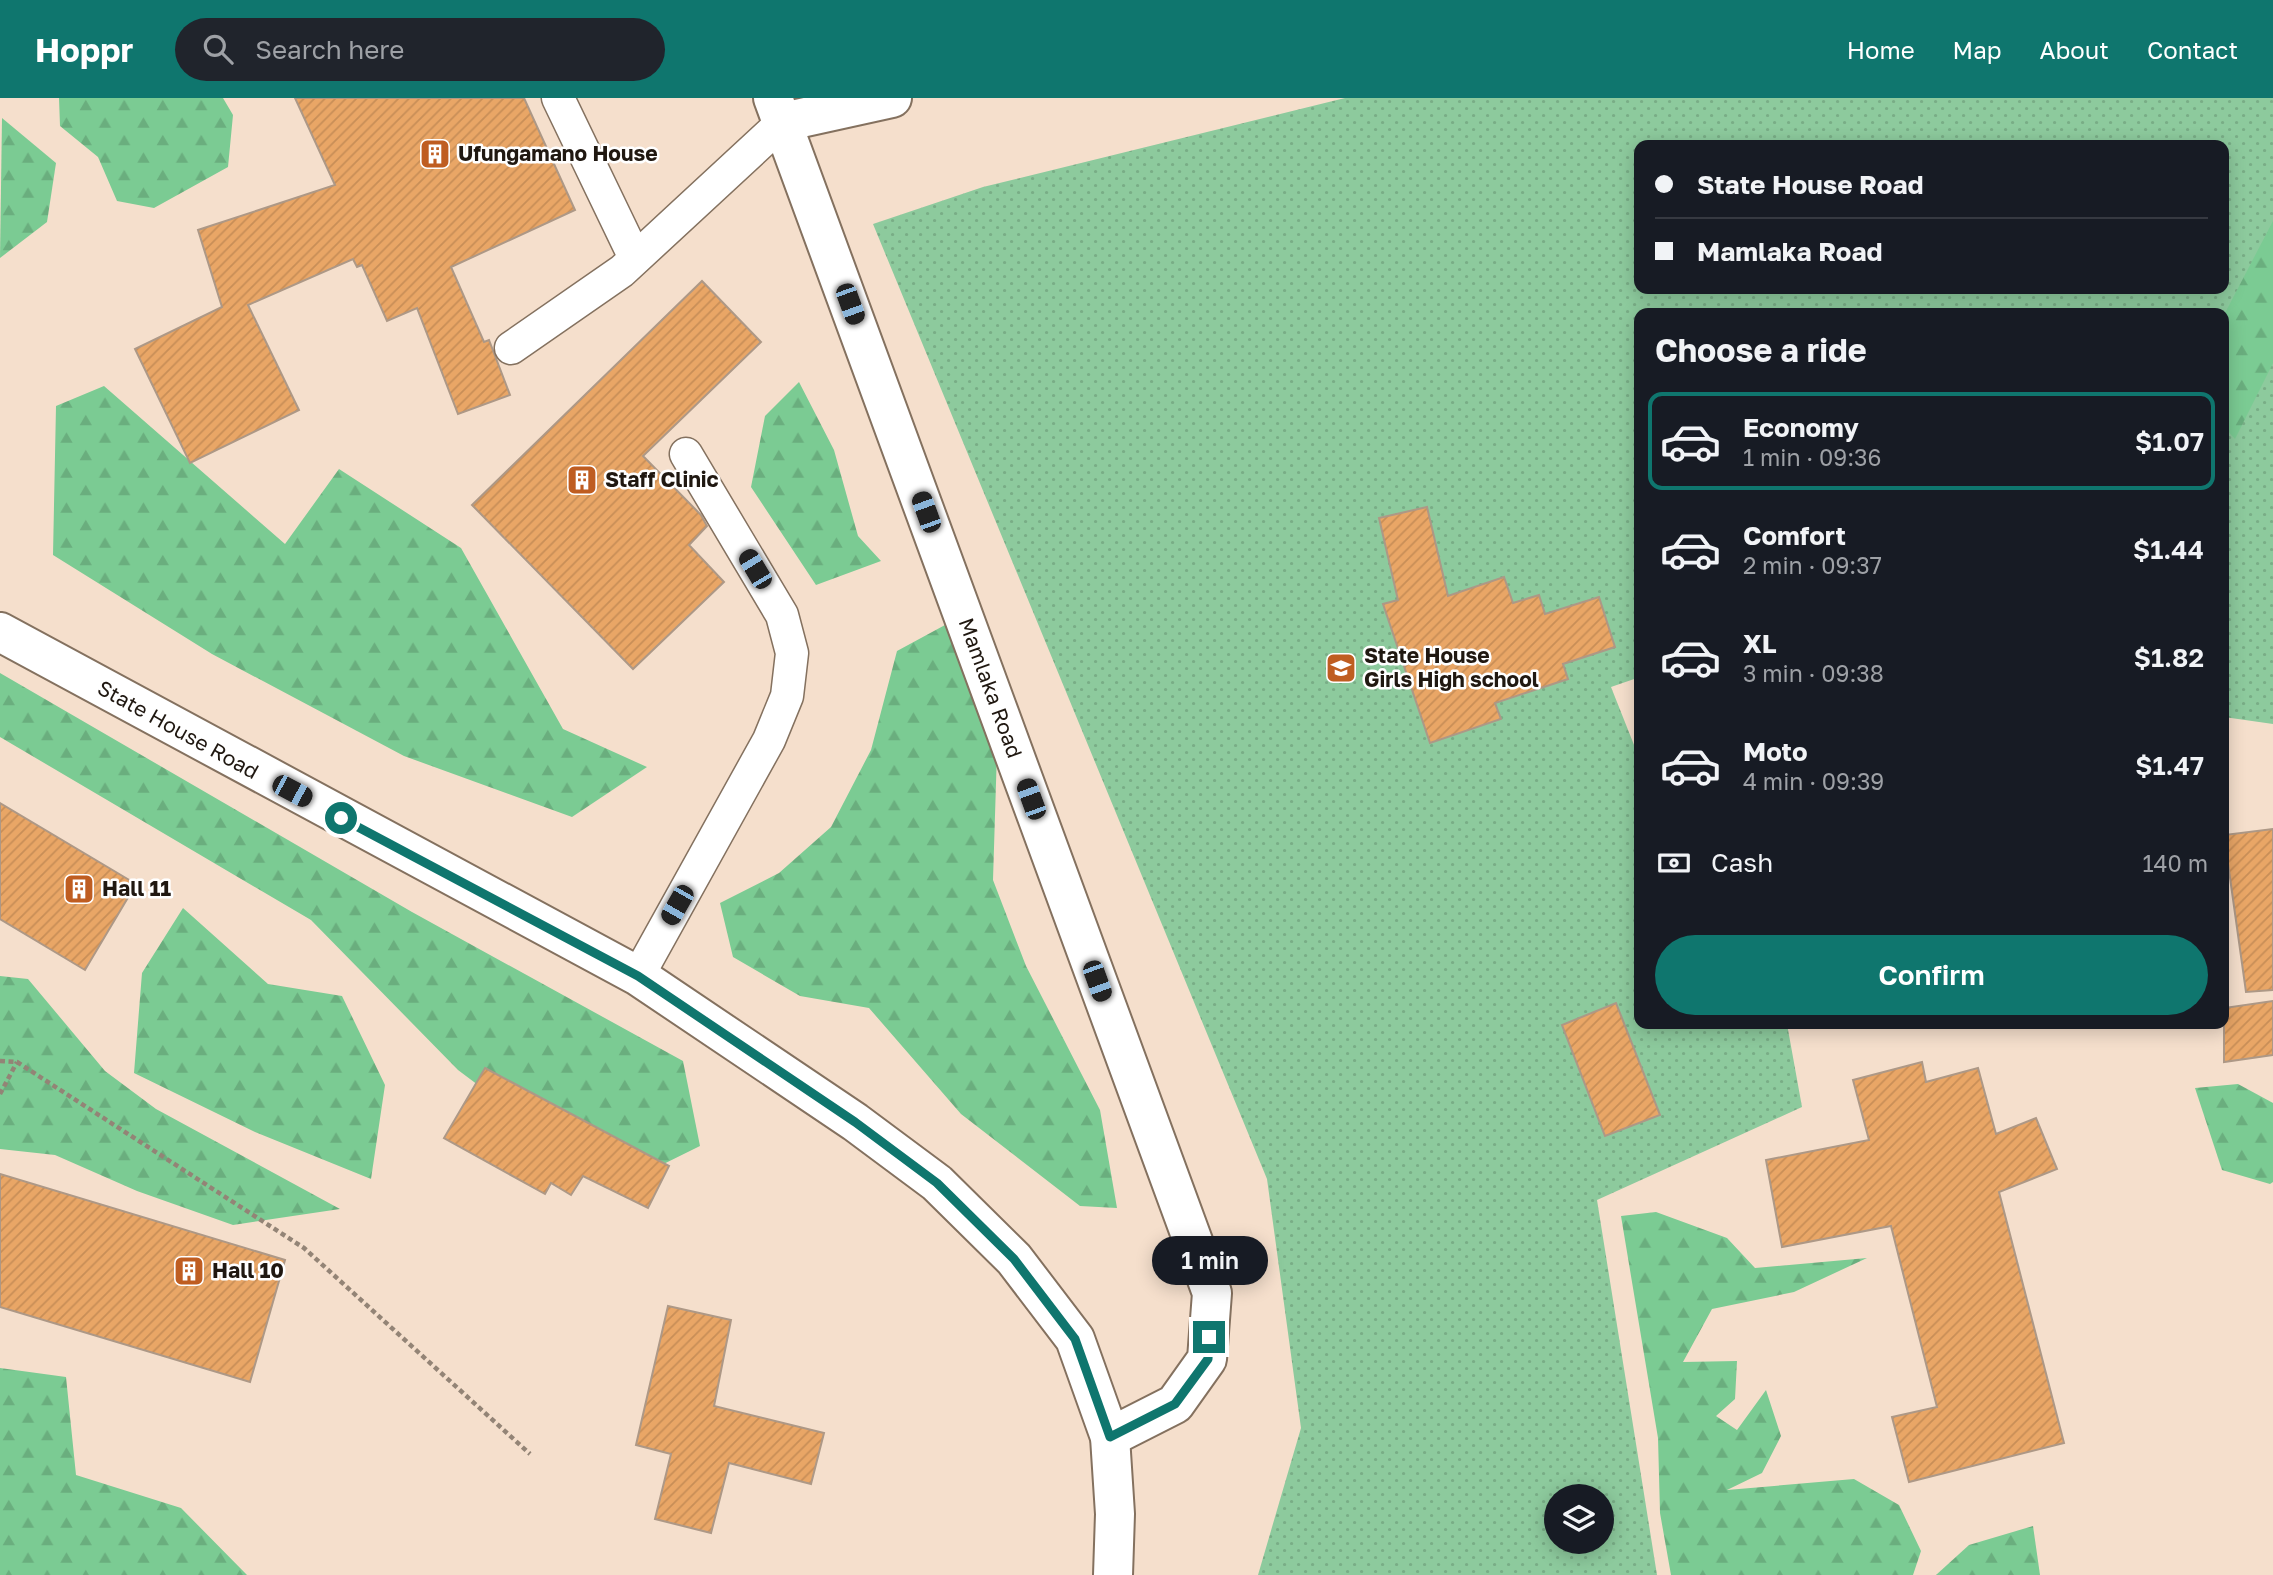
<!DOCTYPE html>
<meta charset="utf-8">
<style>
:root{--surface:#171b24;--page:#20242c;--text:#f1f3f6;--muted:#9ea1a6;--line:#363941;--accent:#0f766e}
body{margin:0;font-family:"Golos Text",sans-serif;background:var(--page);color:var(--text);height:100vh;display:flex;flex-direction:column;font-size:26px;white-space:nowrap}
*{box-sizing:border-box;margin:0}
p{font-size:23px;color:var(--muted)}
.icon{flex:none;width:38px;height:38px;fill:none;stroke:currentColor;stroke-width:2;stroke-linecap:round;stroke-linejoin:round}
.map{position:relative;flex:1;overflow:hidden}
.sheet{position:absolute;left:1634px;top:210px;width:595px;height:721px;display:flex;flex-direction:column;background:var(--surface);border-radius:14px;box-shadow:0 4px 18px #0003}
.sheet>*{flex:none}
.top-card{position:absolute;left:1634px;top:42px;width:595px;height:154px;border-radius:14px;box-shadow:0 4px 18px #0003;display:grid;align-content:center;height:154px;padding:0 21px;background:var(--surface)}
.fabs{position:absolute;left:1544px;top:1386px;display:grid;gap:14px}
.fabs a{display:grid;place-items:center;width:70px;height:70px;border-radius:50%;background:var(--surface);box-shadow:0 4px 18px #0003;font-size:35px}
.end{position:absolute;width:32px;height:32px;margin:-16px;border:9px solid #0f766e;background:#fff;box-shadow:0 0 0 4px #fff}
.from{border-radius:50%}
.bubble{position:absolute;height:49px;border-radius:24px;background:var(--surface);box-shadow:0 4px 18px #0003;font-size:23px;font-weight:600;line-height:49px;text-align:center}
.car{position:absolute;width:21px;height:42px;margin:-21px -10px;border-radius:9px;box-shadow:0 0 5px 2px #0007;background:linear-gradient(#222 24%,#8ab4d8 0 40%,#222 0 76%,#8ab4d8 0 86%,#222 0)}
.top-card b{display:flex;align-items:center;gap:24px;height:66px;font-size:26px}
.top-card b+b{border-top:2px solid var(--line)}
.top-card i{width:18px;height:18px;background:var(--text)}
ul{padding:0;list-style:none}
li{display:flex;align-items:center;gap:21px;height:98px;margin:0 14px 10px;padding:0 7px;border:4px solid transparent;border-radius:14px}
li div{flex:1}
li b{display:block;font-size:26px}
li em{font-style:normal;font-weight:600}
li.on{border-color:var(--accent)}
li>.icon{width:63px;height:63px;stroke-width:1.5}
h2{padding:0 21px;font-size:32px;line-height:84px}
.pay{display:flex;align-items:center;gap:18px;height:77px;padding:0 21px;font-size:26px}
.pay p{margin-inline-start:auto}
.button{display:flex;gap:14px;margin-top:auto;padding:14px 21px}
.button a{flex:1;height:80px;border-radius:42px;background:var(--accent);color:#fff;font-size:28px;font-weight:600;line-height:80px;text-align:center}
header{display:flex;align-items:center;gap:42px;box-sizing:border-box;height:98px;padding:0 35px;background:var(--accent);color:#fff}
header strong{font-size:33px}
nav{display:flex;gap:38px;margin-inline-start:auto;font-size:24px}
.search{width:490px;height:63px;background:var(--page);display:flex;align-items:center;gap:18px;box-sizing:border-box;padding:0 24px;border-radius:38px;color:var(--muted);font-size:26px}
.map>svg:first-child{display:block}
.grass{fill:url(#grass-dots);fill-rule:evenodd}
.forest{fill:url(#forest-firs)}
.building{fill:url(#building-hatch);stroke:#ad9886;stroke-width:2}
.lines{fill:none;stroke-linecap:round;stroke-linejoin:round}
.service-casing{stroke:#84715f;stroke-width:35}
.minor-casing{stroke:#84715f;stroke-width:42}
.tertiary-casing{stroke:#84715f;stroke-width:42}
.path{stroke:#938476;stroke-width:4.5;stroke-dasharray:5 3.5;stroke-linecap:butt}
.service{stroke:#fff;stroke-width:32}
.minor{stroke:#fff;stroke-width:38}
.tertiary{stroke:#fff;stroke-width:38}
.route{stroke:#0f766e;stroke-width:9}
.labels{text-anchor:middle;stroke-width:5;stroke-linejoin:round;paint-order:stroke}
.poi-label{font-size:21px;font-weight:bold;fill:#201811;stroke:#fff;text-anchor:start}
.street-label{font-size:21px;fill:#201811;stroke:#fff}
</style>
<header>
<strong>Hoppr</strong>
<div class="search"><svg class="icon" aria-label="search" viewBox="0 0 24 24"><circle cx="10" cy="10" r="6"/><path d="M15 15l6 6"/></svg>Search here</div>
<nav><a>Home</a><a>Map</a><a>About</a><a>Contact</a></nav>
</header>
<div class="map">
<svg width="2273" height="1477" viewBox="0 0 2273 1477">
<defs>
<pattern id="grass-dots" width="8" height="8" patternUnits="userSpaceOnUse" patternTransform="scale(1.75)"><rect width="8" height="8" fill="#8dca9d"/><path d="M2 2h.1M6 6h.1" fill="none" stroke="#79ad86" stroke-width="1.8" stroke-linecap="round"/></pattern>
<pattern id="forest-firs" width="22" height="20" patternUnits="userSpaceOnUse" patternTransform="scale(1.75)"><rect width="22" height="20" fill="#7bcb93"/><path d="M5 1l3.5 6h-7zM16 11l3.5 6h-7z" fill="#6aae7e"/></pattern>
<pattern id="building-hatch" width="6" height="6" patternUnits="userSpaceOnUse" patternTransform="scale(1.75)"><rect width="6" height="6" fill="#e9a666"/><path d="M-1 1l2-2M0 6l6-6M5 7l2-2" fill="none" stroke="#c88e57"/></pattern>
</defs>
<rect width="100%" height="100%" fill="#f5dfcc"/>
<!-- grass -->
<path class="grass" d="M1345,0H2273V626L2224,619V215H1640V579L1611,589L1640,662V926H1787L1802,1009L1597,1102L1657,1477H1258L1301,1330L1267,1081L873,126L983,89ZM1640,47H2224V191H1640ZM1556,1398H1601V1444H1556Z"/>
<!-- forest -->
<g class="forest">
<path d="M59,0H223L233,17L228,69L154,110L117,103L98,59L60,28Z"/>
<path d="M2,20L56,65L47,124L0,160Z"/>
<path d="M2273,123V265L2235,341L2224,329V217Z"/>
<path d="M799,284L834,352L858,438L881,463L816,487L751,389L765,318Z"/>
<path d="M104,288L285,446L339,371L461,450L563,631L647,669L572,719L404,658L212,556L53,457L56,308Z"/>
<path d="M945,527L997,653L993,782L1026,868L1100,1012L1117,1110L1080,1108L961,1016L869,910L800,898L733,859L720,805L779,775L831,729L871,652L897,553Z"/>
<path d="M0,575L412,814L683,963L700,1048L615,1090L458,972L311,822L0,639Z"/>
<path d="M183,810L268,886L342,898L385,987L371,1081L255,1034L134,975L142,875Z"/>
<path d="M0,878L28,881L105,973L156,1011L340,1111L233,1127L137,1093L55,1057L0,1051Z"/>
<path d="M2238,986L2273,1005V1084L2270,1086L2222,1072L2195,990Z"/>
<path d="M1656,1114L1727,1140L1755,1170L1867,1160L1794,1194L1712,1211L1683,1264L1737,1263L1735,1301L1716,1318L1737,1332L1766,1292L1781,1338L1762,1375L1727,1392L1854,1381L1899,1407L1921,1453L1913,1477H1671L1660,1415L1658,1340L1621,1118Z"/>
<path d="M0,1270L66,1279L76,1377L181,1410L247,1477H0Z"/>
<path d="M2033,1428L2040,1477H1936L1969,1447Z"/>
</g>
<!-- building -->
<g class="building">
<path d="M295,0H524L575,112L451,169L484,244L489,242L510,297L458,316L417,210L387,223L362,167L357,169L353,161L248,207L299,312L190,365L135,251L222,209L198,132L335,87Z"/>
<path d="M702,183L761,244L643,358L701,417L707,428L689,447L724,484L633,571L472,407Z"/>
<path d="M1427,409L1448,498L1504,479L1513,505L1539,497L1545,516L1599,499L1615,549L1563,566L1568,581L1495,605L1501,621L1430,645L1383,506L1398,502L1379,420Z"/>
<path d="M0,705L136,786L85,872L0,821Z"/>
<path d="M2273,731V892L2246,894L2224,737Z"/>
<path d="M2273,903V957L2224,964V910Z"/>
<path d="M1616,905L1660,1017L1605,1038L1562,927Z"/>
<path d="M1922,964L1926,984L1978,970L1996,1036L2036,1020L2057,1071L1999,1094L2064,1345L1909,1384L1892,1319L1937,1309L1891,1128L1782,1149L1766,1062L1869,1042L1853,982Z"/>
<path d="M485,970L669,1068L648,1110L583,1078L571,1097L551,1085L545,1096L444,1040Z"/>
<path d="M0,1076L285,1162L250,1284L0,1209Z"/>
<path d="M668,1208L731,1222L714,1308L824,1335L811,1386L729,1365L711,1435L655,1421L671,1356L636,1347Z"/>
</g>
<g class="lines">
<!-- service casing -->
<g class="service-casing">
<g id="service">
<path d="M558,0L635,160"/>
<path d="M511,250L622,173L783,24"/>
<path d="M638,878L769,642L787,598L792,555L782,517L686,356"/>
</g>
</g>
<!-- minor casing -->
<g class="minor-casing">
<g id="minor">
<path d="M773,0L1212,1195L1207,1261L1175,1306L1110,1339"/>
<path d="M783,24L892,0"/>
</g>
</g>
<!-- tertiary casing -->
<g class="tertiary-casing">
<path id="tertiary" d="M0,534L638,878L855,1024L937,1085L1014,1161L1075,1241L1110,1339L1115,1416L1113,1477"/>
</g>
<!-- path -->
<g class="path">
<path d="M0,963L17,964L304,1150L530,1356"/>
<path d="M0,996L17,964"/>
</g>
<!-- service -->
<use href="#service" class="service"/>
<!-- minor -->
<use href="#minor" class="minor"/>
<!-- tertiary -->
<use href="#tertiary" class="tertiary"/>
</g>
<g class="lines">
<!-- route -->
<path class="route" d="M341,720L638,878L855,1024L937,1085L1014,1161L1075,1241L1110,1339L1175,1306L1208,1261L1209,1239"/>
</g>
<!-- icons -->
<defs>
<g id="building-square" transform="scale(1.575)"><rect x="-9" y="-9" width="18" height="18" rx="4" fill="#bf5d21" stroke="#fff"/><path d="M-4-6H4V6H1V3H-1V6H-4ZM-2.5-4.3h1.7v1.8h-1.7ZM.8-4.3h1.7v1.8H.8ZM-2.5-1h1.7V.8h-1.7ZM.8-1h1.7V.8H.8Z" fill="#fff"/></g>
<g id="school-square" transform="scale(1.575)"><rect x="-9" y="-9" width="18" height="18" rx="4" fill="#bf5d21" stroke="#fff"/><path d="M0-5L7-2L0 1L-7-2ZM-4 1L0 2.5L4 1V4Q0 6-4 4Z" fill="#fff"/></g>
</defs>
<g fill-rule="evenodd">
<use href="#building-square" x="435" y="56"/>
<use href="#building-square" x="582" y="382"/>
<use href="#school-square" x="1341" y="570"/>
<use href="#building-square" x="79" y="791"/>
<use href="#building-square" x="189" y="1173"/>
</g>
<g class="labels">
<!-- poi labels -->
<g class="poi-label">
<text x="458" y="63">Ufungamano House</text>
<text x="605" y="389">Staff Clinic</text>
<text x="1364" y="565">State House<tspan x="1364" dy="24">Girls High school</tspan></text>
<text x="102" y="798">Hall 11</text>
<text x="212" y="1180">Hall 10</text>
</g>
<!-- street labels -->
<g class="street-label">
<text transform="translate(990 590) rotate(70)" y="7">Mamlaka Road</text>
<text transform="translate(178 632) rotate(29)" y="7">State House Road</text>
</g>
</g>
</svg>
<div class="fabs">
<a><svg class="icon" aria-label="layers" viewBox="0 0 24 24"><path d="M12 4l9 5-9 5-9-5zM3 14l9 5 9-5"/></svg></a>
</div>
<i class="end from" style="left:341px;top:720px"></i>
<i class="end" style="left:1209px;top:1239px"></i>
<div class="bubble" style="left:1152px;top:1138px;width:116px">1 min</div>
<i class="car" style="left:850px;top:206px;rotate:160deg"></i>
<i class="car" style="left:926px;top:414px;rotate:340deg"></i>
<i class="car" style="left:755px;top:471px;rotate:329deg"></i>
<i class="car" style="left:292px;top:693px;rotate:118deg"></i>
<i class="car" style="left:1031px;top:701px;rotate:340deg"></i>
<i class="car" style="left:677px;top:807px;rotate:210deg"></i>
<i class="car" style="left:1097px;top:883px;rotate:160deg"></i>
<div class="top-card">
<b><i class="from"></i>State House Road</b>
<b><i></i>Mamlaka Road</b>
</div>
<section class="sheet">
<h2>Choose a ride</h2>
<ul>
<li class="on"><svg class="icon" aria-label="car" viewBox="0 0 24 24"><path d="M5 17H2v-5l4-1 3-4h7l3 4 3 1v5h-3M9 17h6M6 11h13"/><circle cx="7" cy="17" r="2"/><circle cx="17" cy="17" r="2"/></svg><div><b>Economy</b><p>1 min · 09:36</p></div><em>$1.07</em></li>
<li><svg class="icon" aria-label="car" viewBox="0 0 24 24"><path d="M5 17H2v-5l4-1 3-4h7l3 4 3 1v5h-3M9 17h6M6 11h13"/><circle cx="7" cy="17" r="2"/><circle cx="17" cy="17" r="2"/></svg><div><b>Comfort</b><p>2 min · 09:37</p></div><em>$1.44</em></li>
<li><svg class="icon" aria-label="car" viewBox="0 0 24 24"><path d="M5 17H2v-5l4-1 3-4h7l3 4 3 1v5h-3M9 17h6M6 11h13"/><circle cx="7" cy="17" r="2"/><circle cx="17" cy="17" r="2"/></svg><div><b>XL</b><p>3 min · 09:38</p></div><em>$1.82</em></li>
<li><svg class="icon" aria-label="car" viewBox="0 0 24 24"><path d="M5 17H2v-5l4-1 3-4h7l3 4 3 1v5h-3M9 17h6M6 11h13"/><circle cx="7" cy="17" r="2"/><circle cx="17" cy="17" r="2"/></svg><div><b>Moto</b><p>4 min · 09:39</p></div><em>$1.47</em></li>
</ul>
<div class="pay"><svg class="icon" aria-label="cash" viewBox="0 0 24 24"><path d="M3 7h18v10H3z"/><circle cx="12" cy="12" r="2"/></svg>Cash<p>140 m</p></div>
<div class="button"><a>Confirm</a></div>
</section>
</div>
